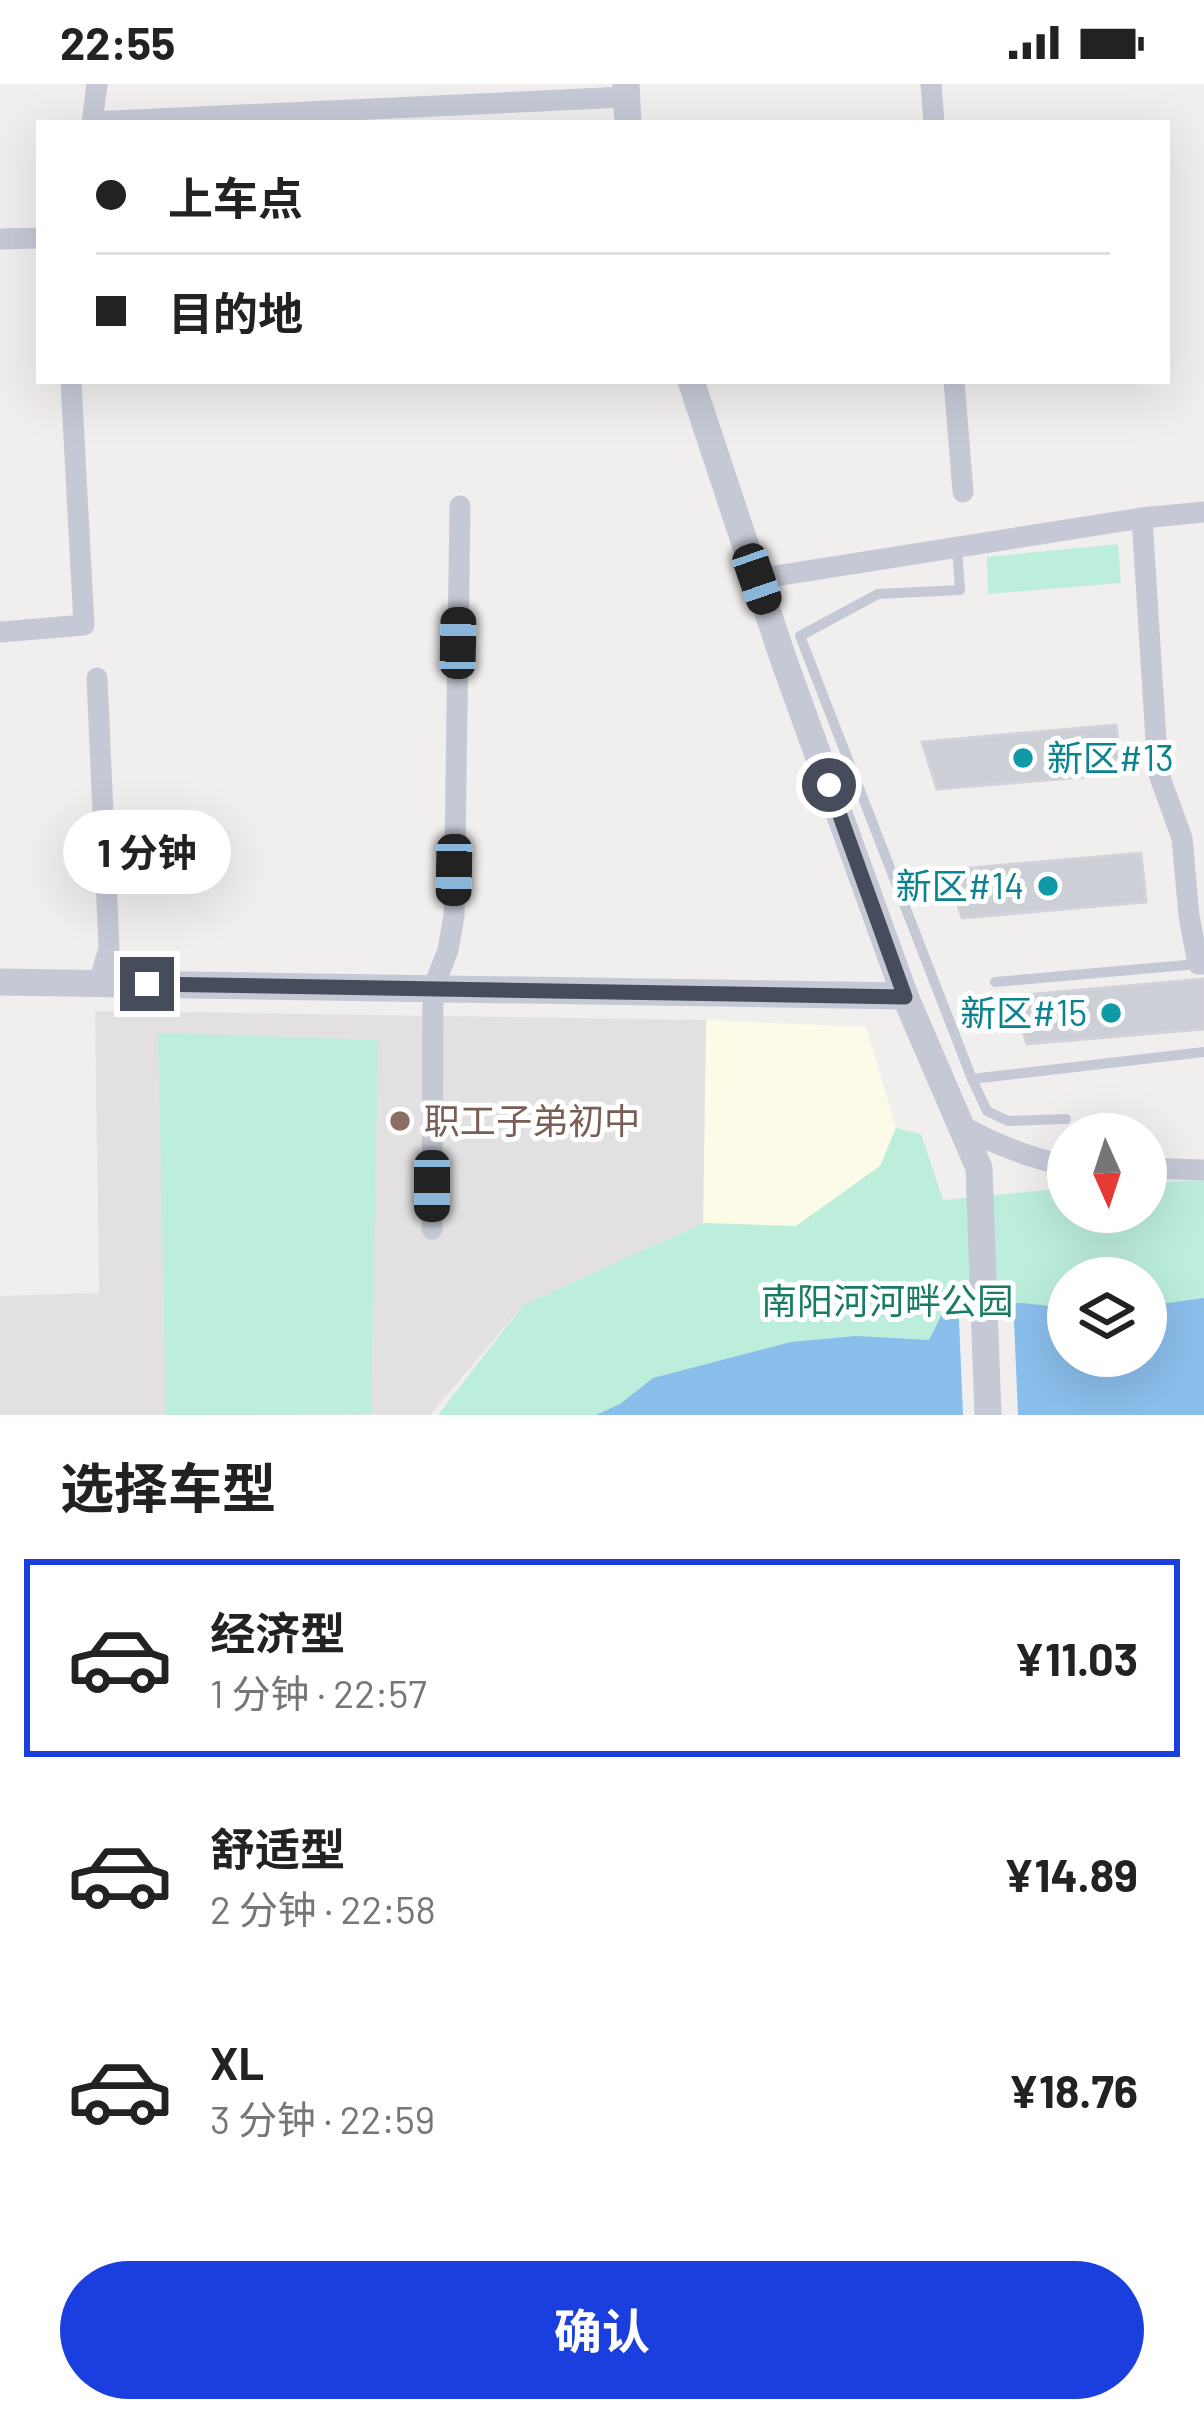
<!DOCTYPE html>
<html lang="zh">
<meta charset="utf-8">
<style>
:root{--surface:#fff;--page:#f2f2f2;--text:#222;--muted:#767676;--line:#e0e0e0;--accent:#1b3ede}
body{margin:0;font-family:Barlow,"Noto Sans SC",sans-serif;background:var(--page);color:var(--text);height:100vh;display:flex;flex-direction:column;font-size:45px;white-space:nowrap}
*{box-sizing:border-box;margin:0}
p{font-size:39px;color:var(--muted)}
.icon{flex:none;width:66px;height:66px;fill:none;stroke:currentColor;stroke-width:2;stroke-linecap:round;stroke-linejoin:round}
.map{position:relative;height:1331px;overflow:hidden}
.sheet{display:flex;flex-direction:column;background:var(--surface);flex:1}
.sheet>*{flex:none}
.banner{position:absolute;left:36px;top:36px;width:1134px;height:264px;border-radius:0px;box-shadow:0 12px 48px #0002;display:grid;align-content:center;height:264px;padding:0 60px;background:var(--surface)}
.needle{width:78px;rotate:177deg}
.tools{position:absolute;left:1047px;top:1029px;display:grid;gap:24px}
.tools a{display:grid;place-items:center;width:120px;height:120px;border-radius:50%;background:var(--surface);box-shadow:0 12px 48px #0002;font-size:60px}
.end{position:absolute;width:54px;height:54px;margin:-27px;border:15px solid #464c5b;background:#fff;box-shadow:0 0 0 6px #fff}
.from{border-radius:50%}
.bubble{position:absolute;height:84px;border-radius:42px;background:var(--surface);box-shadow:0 12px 48px #0002;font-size:39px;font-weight:700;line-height:84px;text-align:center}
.car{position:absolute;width:36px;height:72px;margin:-36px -18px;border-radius:15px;box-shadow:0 0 9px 3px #0007;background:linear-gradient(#222 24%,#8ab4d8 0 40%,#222 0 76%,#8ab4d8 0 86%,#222 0)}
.banner b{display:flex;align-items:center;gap:42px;height:114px;font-size:45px}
.banner b+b{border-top:3px solid var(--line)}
.banner i{width:30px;height:30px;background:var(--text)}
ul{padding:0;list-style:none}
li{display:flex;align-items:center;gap:36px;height:198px;margin:0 24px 18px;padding:0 36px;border:6px solid transparent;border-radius:0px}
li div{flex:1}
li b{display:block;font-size:45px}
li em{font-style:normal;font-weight:700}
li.current{border-color:var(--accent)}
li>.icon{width:108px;height:108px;stroke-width:1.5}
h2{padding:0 60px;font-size:54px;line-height:144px}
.primary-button{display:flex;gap:24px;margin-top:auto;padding:24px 60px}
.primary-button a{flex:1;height:138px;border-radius:72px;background:var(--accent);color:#fff;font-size:48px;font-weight:700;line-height:138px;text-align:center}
.status{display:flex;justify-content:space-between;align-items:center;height:84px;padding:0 60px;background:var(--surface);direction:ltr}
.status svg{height:33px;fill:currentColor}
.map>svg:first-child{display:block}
.commercial{fill:#fcfbe7}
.education{fill:#e2e0e0}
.green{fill:#bdeedc;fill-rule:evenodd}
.water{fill:#8abeeb}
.pier{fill:#f1efee}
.building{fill:#cdcfd6;stroke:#d2d2da;stroke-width:3}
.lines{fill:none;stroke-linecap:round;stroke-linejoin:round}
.service{stroke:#c5c9d5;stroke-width:10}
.minor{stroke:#c5c9d5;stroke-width:21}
.tertiary{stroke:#c5c9d5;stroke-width:27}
.route{stroke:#464c5b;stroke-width:15}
.culture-dot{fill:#0f9aa8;stroke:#fff;stroke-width:4.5}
.education-dot{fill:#8d6e63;stroke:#fff;stroke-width:4.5}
.labels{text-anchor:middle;stroke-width:10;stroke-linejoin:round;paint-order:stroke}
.culture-label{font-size:36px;fill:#0d838f;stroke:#fff;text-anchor:end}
.education-label{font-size:36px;fill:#785e54;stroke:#fff;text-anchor:start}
.park-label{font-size:36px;fill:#187c63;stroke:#fff}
</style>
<div class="status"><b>22:55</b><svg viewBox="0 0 49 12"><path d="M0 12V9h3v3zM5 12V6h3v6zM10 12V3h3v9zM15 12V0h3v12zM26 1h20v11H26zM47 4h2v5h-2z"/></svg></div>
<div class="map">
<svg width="1204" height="1331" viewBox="0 0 1204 1331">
<rect width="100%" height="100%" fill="#f1efee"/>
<!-- commercial -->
<path class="commercial" d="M706,936L866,943L896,1044L880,1082L796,1142L703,1139Z"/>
<!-- education -->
<path class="education" d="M95,927L706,936L703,1139L523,1221L430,1331H0V1212L99,1209Z"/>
<!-- green -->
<g class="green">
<path d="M1118,460L1121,499L988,510L987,473Z"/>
<path d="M158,949L378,956L371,1330L166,1331Z"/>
<path d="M896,1044L921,1050L943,1116L1068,1104V1128H1146V1099L1204,1096V1331H438L523,1221L703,1139L796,1142L880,1082ZM1068,1194H1146V1272H1068Z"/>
</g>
<!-- water -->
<path class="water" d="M1204,1214V1331H596L620,1320L653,1294L791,1258L856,1252L929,1256L948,1218L1022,1219L1068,1224V1272H1146V1222Z"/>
<!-- pier -->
<path class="pier" d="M958,1212L1013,1213L1018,1331H963Z"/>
<!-- building -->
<g class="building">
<path d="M1116,641L1122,690L937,705L922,658Z"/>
<path d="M1141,769L1146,818L962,834L947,786Z"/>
<path d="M1204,895V945L1027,960L1012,912Z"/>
</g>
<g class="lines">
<!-- service -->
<g class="service">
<path d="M957,463L960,506L878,510L800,552L972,995L987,1027L1008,1037L1066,1035"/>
<path d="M995,898L1198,880L1200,882"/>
<path d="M972,995L1204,968"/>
</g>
<!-- minor -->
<g class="minor">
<path d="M931,0L934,39"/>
<path d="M92,38L625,13"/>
<path d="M92,39L97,0"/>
<path d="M0,155L39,154"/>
<path d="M954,297L963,408"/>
<path d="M1142,434L1158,688L1182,754L1189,832L1198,880H1204"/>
<path d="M757,495L1142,434L1204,428"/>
<path d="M0,548L84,541L71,297"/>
<path d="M97,594L109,864L99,899"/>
<path d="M962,1042C996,1061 1030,1074 1068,1082"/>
<path d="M1146,1084L1204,1086"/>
<path d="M432,1145L433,905L448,866L454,832L460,422"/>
</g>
<!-- tertiary -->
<g class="tertiary">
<path d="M626,0L628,39"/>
<path d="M691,297L783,574L905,912L979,1084L988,1331"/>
<path d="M0,898L905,912"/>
</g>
</g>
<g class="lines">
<!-- route -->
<path class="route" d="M147,900L905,913L829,701"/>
</g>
<!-- markers -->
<g class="culture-dot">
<circle cx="1023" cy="674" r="12"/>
<circle cx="1048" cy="802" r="12"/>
<circle cx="1111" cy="929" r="12"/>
</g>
<circle class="education-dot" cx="400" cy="1037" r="12"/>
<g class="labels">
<!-- culture labels -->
<g class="culture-label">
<text x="1047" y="687" text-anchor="start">新区#13</text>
<text x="1024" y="815">新区#14</text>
<text x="1087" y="942">新区#15</text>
</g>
<!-- education labels -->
<g class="education-label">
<text x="424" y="1050">职工子弟初中</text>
</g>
<!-- park labels -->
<g class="park-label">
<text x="887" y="1230">南阳河河畔公园</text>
</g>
</g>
</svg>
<div class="tools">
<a><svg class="needle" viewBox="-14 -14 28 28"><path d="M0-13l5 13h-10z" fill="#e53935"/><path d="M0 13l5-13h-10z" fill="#767676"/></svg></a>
<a><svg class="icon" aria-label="layers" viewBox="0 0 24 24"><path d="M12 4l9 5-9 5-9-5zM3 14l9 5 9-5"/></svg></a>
</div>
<i class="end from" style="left:829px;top:701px"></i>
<i class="end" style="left:147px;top:900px"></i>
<div class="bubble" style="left:63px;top:726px;width:168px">1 分钟</div>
<i class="car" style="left:757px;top:495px;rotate:161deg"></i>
<i class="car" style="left:458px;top:559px;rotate:1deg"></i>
<i class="car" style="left:454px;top:786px;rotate:181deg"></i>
<i class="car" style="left:432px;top:1102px;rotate:180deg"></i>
<div class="banner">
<b><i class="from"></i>上车点</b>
<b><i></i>目的地</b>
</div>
</div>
<section class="sheet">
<h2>选择车型</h2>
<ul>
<li class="current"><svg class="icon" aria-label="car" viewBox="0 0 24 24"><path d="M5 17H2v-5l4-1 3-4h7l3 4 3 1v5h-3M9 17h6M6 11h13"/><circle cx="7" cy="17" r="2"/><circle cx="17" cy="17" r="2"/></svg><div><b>经济型</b><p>1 分钟 · 22:57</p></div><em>¥11.03</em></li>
<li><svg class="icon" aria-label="car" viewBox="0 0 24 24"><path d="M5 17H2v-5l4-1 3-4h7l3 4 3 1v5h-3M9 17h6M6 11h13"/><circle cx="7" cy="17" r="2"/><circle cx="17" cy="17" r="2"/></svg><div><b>舒适型</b><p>2 分钟 · 22:58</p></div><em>¥14.89</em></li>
<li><svg class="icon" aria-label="car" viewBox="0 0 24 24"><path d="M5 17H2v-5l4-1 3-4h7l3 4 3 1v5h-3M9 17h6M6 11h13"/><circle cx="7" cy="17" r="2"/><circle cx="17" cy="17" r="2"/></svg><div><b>XL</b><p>3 分钟 · 22:59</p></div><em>¥18.76</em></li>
</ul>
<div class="primary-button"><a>确认</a></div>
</section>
